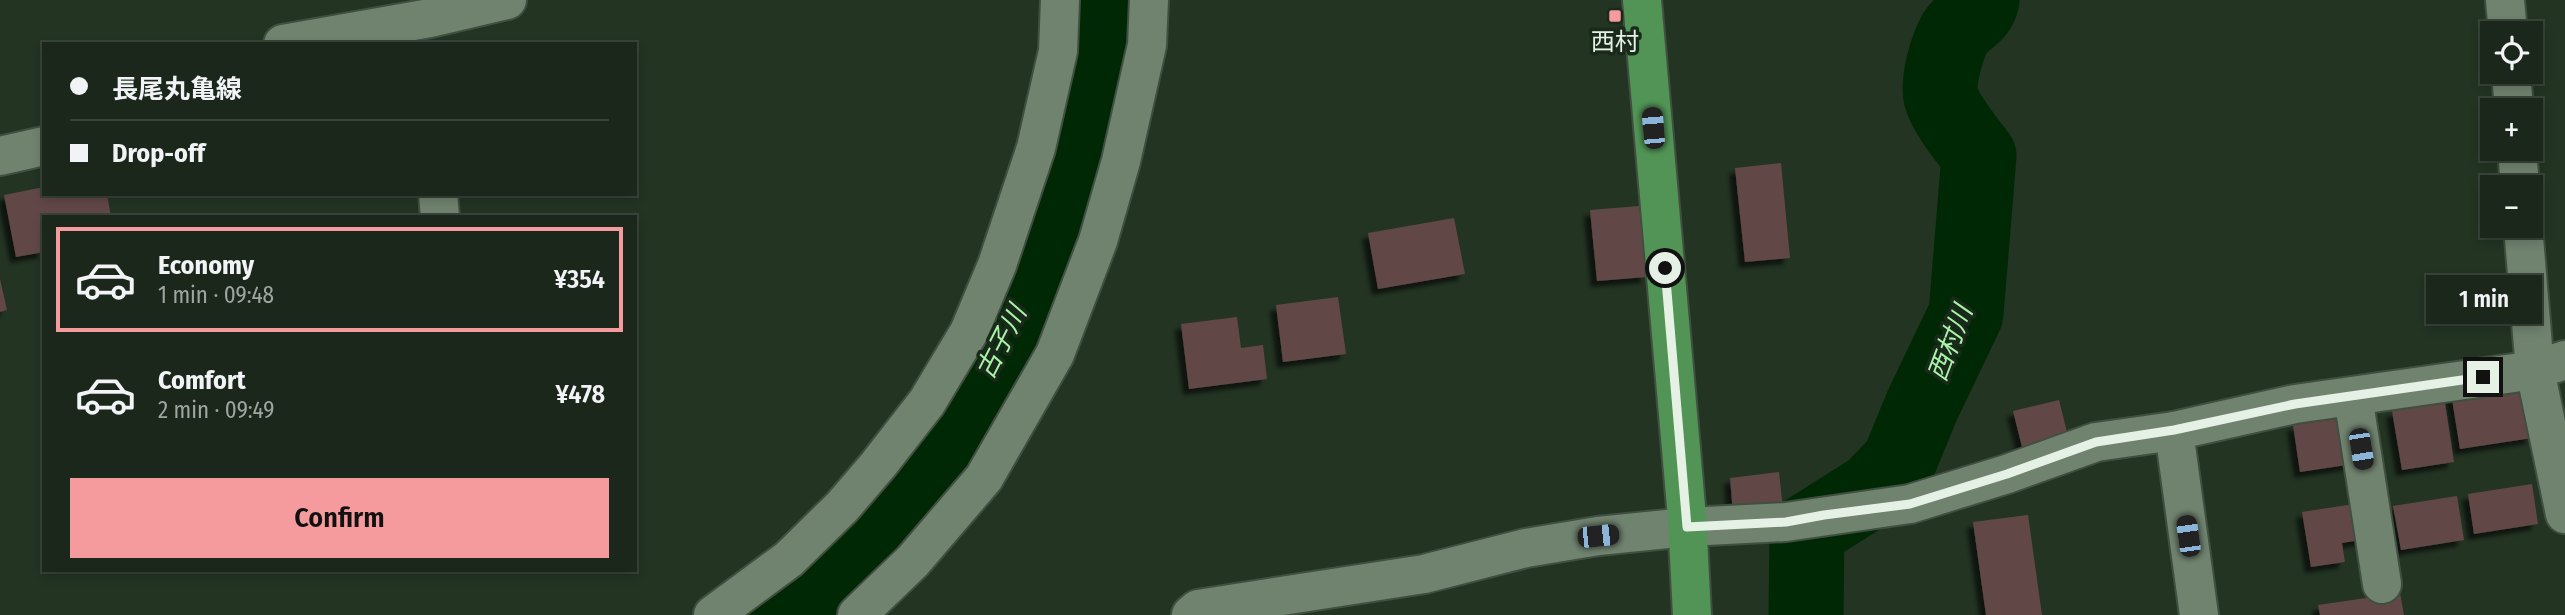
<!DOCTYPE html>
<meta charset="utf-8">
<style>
:root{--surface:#1a271a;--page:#232f23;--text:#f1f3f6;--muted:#9fa5a2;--line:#384439;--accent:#f59b9d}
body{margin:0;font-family:"Fira Sans Condensed","Noto Sans JP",sans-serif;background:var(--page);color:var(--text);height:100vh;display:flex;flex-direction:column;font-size:26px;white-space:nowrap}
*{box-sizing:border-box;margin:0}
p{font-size:23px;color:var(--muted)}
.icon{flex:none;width:38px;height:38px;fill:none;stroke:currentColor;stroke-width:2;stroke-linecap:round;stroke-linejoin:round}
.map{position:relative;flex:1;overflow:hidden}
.panel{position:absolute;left:42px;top:215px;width:595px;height:357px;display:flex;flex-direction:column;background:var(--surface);border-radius:0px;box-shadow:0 4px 10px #0003,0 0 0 2px var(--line)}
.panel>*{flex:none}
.top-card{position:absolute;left:42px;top:42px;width:595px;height:154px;border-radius:0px;box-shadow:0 4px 10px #0003,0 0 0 2px var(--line);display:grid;align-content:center;height:154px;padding:0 28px;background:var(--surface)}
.tools{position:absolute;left:2480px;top:21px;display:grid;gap:14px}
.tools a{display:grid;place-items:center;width:63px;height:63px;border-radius:0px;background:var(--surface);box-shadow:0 4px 10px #0003,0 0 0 2px var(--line);font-size:35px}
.end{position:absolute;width:32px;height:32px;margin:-16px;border:9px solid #e6f1e6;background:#111;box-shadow:0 0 0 4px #111}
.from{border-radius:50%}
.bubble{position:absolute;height:49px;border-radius:0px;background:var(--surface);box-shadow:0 4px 10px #0003,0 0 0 2px var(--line);font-size:23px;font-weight:600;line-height:49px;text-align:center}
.car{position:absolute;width:21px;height:42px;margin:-21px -10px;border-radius:9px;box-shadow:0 0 5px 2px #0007;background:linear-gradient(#222 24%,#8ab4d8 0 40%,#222 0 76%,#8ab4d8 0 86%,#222 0)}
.top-card b{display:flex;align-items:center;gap:24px;height:66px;font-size:26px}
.top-card b+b{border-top:2px solid var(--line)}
.top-card i{width:18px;height:18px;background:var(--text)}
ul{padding:12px 0 0;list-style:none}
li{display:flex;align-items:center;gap:21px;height:105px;margin:0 14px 10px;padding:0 14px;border:4px solid transparent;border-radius:0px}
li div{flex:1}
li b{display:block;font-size:26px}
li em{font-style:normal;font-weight:600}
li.active{border-color:var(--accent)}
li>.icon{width:63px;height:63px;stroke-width:1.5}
.cta{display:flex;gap:14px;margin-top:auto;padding:14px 28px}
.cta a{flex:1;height:80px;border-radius:0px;background:var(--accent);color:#111;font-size:28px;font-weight:600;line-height:80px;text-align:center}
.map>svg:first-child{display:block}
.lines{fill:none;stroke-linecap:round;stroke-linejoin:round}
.river{stroke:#012805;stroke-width:75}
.building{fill:#624747;filter:url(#shadow)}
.minor-casing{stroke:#404f40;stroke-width:42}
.major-casing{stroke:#404f40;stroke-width:42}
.minor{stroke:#70836f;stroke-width:38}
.major{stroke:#519455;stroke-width:38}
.route{stroke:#e6f1e6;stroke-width:9}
.poi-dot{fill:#f59b9d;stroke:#192a1a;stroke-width:2.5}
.labels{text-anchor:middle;stroke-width:7;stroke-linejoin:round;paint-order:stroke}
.poi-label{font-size:24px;fill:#e6f1e6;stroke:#192a1a}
.water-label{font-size:26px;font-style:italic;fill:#aaf4aa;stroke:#192a1a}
</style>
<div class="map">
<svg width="2565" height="615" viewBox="0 0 2565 615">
<defs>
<filter id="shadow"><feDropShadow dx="-6" dy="6" stdDeviation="2" flood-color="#0009"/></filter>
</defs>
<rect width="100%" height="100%" fill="#233423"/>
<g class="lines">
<!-- river -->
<g class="river">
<path d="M777,615L854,562L962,420L1035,277L1088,103L1097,0"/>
<path d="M1806,615L1807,531L1872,490L1899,462L1922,406L1966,314L1979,156C1968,141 1946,115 1941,97C1937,81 1947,47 1955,33C1963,20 1979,16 1982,0"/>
</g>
</g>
<!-- building -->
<g class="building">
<path d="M1781,163L1790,258L1745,262L1735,168Z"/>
<path d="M44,187V194H107L111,217H44V252L16,257L4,195Z"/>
<path d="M1639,206L1647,277L1597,281L1590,210Z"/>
<path d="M1454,218L1465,274L1378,289L1368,233Z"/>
<path d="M0,279L7,310L0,312Z"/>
<path d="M1338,297L1346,354L1283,362L1276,305Z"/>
<path d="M1237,317L1241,348L1263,345L1267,379L1189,389L1181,324Z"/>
<path d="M2523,382L2532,438L2460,449L2451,393Z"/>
<path d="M2059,400L2068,436L2022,447L2013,411Z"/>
<path d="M2445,403L2454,462L2402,470L2392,411Z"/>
<path d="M2352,417L2360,463L2300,472L2293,425Z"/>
<path d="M1779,472L1783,509L1733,514L1730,478Z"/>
<path d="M2532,484L2538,524L2474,534L2468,494Z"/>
<path d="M2457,496L2464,540L2401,550L2393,506Z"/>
<path d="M2367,502L2373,538L2342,543L2345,562L2311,567L2302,512Z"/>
<path d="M2028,515L2042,615H1986L1973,522Z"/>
<path d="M2400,593L2404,615H2320L2318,605Z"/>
</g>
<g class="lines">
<!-- minor casing -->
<g class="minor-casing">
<g id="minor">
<path d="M2505,0L2508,33"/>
<path d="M283,44L430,18L507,0"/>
<path d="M2511,72L2514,110"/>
<path d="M2517,149L2520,187"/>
<path d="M0,156L44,146"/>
<path d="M438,194L440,217"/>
<path d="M2523,226L2535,370L2565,514"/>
<path d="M2353,396L2382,584"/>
<path d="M2174,431L2199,615"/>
<path d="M713,615L789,559L842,507L878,465L927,402L969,332L997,265L1036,148L1058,51L1060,0"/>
<path d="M857,615L913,561L984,478L1055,354L1098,241L1121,161L1147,45L1149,0"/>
<path d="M1191,615L1198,609L1424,574L1526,548L1598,536L1687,527L1786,522L1910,504L2007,474L2096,442L2174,431L2295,404L2535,370L2565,360"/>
</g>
</g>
<!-- major casing -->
<g class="major-casing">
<path id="major" d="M1642,0L1687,518L1692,615"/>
</g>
<!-- minor -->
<use href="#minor" class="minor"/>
<!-- major -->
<use href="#major" class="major"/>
</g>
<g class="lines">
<!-- route -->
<path class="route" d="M1665,268L1687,527L1786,522L1824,515L1910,504L2007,474L2096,442L2174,430L2295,404L2483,377"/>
</g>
<!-- markers -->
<rect class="poi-dot" x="1608" y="9" width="14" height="14" rx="3.5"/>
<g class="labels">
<!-- poi labels -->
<g class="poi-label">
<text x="1615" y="50">西村</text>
</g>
<!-- water labels -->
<g class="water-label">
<text transform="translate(1001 342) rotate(-63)" y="9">古子川</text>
<text transform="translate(1950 343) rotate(-69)" y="9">西村川</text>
</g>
</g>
</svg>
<div class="tools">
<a><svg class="icon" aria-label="locate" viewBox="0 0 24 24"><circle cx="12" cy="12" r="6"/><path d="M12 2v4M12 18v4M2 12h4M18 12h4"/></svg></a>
<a>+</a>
<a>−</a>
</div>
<i class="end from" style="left:1665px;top:268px"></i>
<i class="end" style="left:2483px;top:377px"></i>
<div class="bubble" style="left:2426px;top:275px;width:116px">1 min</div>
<i class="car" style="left:1653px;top:128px;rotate:355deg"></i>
<i class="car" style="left:2361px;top:449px;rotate:171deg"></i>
<i class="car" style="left:1598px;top:536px;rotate:84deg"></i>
<i class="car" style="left:2188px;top:536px;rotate:352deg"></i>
<div class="top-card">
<b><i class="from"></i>長尾丸亀線</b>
<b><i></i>Drop-off</b>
</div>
<section class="panel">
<ul>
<li class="active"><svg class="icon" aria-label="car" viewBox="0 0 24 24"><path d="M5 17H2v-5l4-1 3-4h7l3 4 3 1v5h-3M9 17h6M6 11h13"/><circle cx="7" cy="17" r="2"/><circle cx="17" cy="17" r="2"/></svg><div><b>Economy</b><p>1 min · 09:48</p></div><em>¥354</em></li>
<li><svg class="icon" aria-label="car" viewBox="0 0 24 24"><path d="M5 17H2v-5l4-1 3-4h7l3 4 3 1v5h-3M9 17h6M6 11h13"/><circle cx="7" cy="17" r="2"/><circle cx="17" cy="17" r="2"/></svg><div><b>Comfort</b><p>2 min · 09:49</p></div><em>¥478</em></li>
</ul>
<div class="cta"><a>Confirm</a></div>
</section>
</div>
